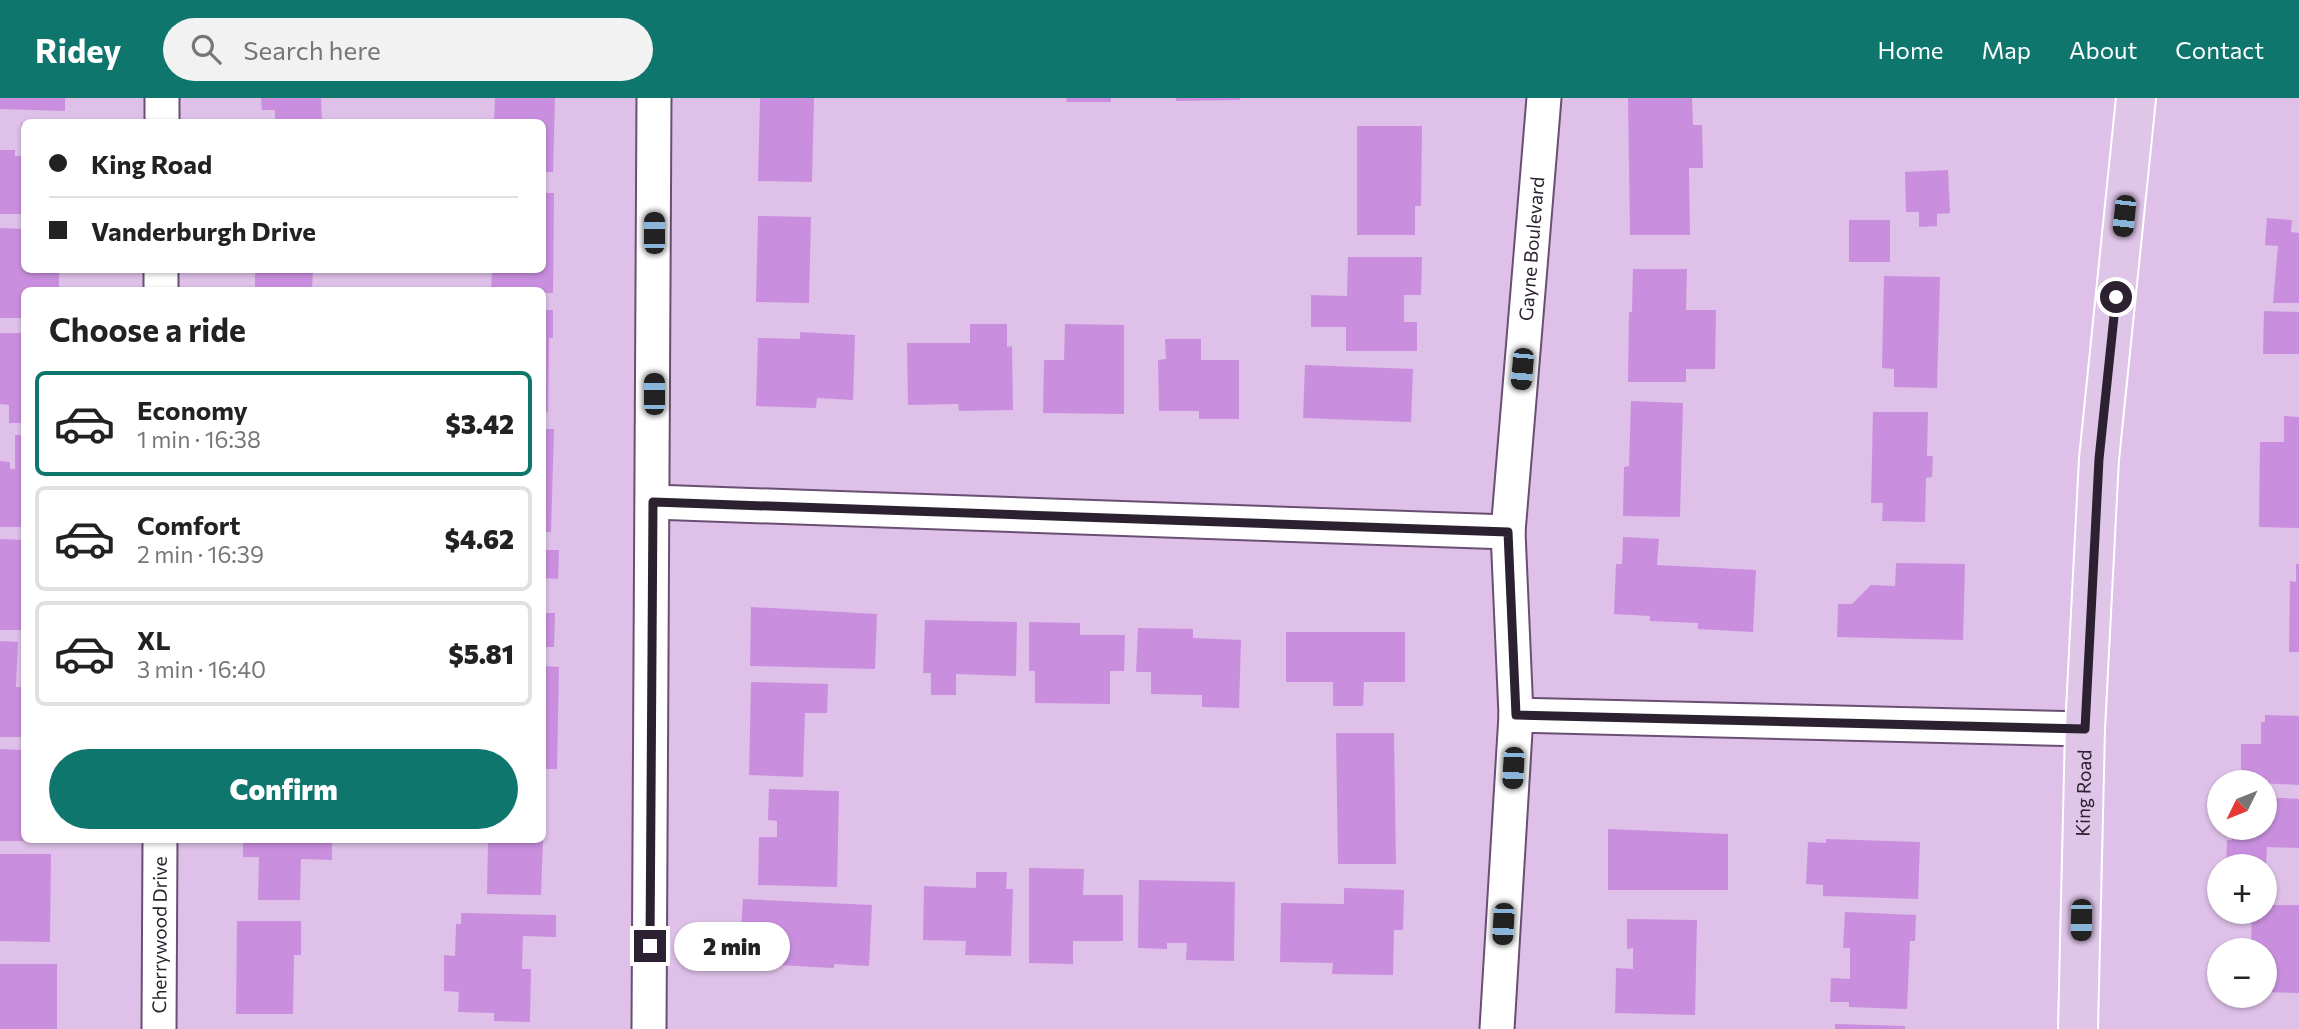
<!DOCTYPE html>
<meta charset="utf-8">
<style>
:root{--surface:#fff;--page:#f2f2f2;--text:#222;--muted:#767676;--line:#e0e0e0;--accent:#0f766e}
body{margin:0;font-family:Commissioner,sans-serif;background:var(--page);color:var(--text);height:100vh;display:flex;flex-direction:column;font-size:26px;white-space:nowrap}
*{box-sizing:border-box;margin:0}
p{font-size:23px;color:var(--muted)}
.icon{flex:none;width:38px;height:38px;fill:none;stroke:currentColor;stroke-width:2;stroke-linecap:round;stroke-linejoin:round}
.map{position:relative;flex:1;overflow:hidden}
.details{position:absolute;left:21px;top:189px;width:525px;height:556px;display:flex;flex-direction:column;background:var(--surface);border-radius:10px;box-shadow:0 2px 5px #0004}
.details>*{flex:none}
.banner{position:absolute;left:21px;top:21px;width:525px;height:154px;border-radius:10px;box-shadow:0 2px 5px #0004;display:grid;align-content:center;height:154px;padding:0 28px;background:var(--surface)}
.needle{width:46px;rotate:227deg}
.controls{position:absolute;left:2207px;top:672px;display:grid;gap:14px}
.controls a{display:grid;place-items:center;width:70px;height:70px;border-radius:50%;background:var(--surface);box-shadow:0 2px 5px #0004;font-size:35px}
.end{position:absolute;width:32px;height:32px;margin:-16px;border:9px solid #2c2130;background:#fff;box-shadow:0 0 0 4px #fff}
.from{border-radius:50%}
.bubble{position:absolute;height:49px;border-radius:24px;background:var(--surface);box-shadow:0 2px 5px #0004;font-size:23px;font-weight:800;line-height:49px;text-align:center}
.car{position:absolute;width:21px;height:42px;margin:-21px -10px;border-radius:9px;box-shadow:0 0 5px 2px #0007;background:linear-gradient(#222 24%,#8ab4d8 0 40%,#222 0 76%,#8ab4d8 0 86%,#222 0)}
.banner b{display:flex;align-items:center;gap:24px;height:66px;font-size:26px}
.banner b+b{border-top:2px solid var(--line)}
.banner i{width:18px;height:18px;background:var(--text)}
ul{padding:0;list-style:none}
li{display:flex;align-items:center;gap:21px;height:105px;margin:0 14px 10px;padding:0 14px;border:4px solid var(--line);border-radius:10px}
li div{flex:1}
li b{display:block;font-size:26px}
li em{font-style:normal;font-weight:800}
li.selected{border-color:var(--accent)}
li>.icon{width:63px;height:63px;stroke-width:1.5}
h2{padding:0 28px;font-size:32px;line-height:84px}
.primary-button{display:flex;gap:14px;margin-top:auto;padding:14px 28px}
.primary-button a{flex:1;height:80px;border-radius:42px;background:var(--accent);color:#fff;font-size:28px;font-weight:800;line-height:80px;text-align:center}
header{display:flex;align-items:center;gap:42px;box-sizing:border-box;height:98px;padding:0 35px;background:var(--accent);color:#fff}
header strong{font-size:33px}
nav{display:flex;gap:38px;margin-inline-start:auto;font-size:24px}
.search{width:490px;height:63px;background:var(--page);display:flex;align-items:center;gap:18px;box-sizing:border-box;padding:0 24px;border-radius:38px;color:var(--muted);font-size:26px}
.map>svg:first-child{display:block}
.building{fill:#c98fde}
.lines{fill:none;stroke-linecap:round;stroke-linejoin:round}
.minor-casing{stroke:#694f72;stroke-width:37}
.primary-casing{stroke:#fff;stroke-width:42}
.minor{stroke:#fff;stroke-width:33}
.primary{stroke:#dfc5e8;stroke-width:38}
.route{stroke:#2c2130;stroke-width:9}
.labels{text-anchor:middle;stroke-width:5;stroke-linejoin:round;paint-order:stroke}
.street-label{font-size:19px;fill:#2c2130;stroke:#f6e7fc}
</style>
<header>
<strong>Ridey</strong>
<div class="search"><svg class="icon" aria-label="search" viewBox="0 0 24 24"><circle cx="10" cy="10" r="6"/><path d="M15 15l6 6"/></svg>Search here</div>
<nav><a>Home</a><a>Map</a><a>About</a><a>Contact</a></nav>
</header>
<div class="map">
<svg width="2299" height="931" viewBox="0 0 2299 931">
<rect width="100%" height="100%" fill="#dec0e8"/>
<!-- building -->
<g class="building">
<path d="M0,0H65V13L0,11Z"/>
<path d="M261,0H321L322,24H275V12H262Z"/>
<path d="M495,0H555L553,74H542V24H494Z"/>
<path d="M760,0H814L812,84L758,83Z"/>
<path d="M1066,0H1111V4H1067Z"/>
<path d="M1176,0H1240V2L1176,3Z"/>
<path d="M1628,0H1692L1693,27H1702L1703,70H1689L1690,137H1630Z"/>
<path d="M21,25H24V116H0V52H15V58H21Z"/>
<path d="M1357,28H1422L1421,108H1415V137H1357Z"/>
<path d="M1948,72L1950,115L1937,116V128L1919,129V114H1906L1905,74Z"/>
<path d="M542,95H554L553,195H542V192H491L492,172H542Z"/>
<path d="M758,118L811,119L809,205L756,204Z"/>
<path d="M2267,120L2292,122L2291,134L2299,135V205H2273L2278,148L2265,147Z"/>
<rect x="1849" y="122" width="41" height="42"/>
<path d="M0,130L24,131V172H59V192H24V220H0Z"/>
<path d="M1348,159H1422L1421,197H1404V224H1417V253H1346V229H1311V197L1347,198Z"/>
<path d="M1633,171H1687L1686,212H1716L1715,271H1686V284H1628L1629,214H1632Z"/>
<path d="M255,172H313L312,192H255Z"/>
<path d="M1884,178L1940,179L1937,290L1894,289V271L1882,270Z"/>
<path d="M542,212H553V240H549L548,314H542Z"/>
<path d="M2264,213L2299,214V256H2263Z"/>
<path d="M970,226H1007V249L1012,248L1013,312L959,313L958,306L908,307L907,245H970Z"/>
<path d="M1065,226L1124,227V316L1043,315L1044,262H1064Z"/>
<path d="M800,234L855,237L853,302L817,300L816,310L756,308L758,240L800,241Z"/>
<path d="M0,235H24V325H9V307L0,306Z"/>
<path d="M1165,241H1201V262H1239V321H1199V313H1159L1158,262L1166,261Z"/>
<path d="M1305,267L1413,271L1411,324L1303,320Z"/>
<path d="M1631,303L1683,305L1680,419L1623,418L1624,369L1629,368Z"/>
<path d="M1873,314H1928L1927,358H1933L1932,379L1926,380L1925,424L1882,423L1883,405H1871Z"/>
<path d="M2284,318L2299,319V430L2259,429L2260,344H2284Z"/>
<path d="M542,331H554L551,434H542Z"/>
<path d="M15,337H24V429H0V363L10,364V371H15Z"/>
<path d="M1623,439L1659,441L1657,467L1756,472L1753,534L1698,531V525L1650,523V518L1614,516L1616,466H1622Z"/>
<path d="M0,441L24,442V532H0Z"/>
<path d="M542,452H559L558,481L542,480Z"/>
<path d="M1896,465L1965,466L1963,542L1837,539L1838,506H1852L1871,487L1895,488Z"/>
<path d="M2296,466H2299V554H2289L2290,483L2296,484Z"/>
<path d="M751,509L877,516L875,571L750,568Z"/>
<path d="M542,515H555L554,549H542Z"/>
<path d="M925,522L1017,524L1016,578L956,576V597H931V575H923Z"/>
<path d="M1029,524L1080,525V537H1125L1124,573H1110V606L1035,605V573H1029Z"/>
<path d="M1138,530L1193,531V540L1241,542L1239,610L1202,609V597L1151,596V574H1136Z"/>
<path d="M1286,534H1405V584H1364L1363,608H1333V584H1286Z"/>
<path d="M0,543L18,544L16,589H24V639H0Z"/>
<path d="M542,568L559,569L557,671H542Z"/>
<path d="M751,584L828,586L827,615H805L803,679L749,677Z"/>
<path d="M2265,617L2299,618V687L2241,684V646H2261V624H2265Z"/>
<path d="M1336,635H1394L1396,766H1338Z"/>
<path d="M0,651L24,652V743H0Z"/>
<path d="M769,691L839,693L837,789L758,787L759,739H777V723L768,722Z"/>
<path d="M2264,699L2299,701V750L2267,749L2266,768H2226L2227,742H2232L2233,730H2264Z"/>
<path d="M1608,731L1728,736V792H1608Z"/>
<path d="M1826,741L1920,744L1918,801L1823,798V787L1806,786L1808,744L1826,745Z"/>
<path d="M243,742H332V762L301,761L300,802H258L259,759H243Z"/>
<path d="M488,742H543L541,797L487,796Z"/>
<path d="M0,756H51L50,844L0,843Z"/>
<path d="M1029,770L1084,771L1083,797H1123V843H1073V866L1029,865Z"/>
<path d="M976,774H1007L1006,791H1013L1011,858L965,857L966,843L923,842L924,788L976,790Z"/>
<path d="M1139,782L1235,784L1234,863L1186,862L1187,845H1167V851L1138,850Z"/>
<path d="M1344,790L1404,792L1403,832H1394L1393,877L1332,876L1333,865L1280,864L1281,805L1344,806Z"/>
<path d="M743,801L872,807L869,868L834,866V870L739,865Z"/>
<path d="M2264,807H2299V895L2264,894V852H2251L2252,814H2264Z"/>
<path d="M1845,814L1916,817L1915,843H1910L1907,911L1849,909V904H1830L1831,880L1850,881V850H1843Z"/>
<path d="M461,815L556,817V839L523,838L522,871H531L530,924L494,923V915L458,914L459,894L444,893V857L455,858L456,826H461Z"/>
<path d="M1627,821L1697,822L1695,917L1615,915L1616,870L1633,871V850L1627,851Z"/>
<path d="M237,823H301V857H294L293,916H236Z"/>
<rect x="0" y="866" width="57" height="65"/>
<path d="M1835,926L1905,928V931H1835Z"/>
</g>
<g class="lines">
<!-- minor casing -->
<g class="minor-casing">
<g id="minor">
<path d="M162,24V0"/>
<path d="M161,192V172"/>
<path d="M653,404L1508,434"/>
<path d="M1516,617L2085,631"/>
<path id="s1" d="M159,931L160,742"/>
<path d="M649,931L654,0"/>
<path id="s2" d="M1497,931L1516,617L1508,434L1544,0"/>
</g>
</g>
<!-- primary casing -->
<g class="primary-casing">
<g id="primary">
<path id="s3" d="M2078,931L2085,631L2099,361L2136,0"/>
</g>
</g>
<!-- minor -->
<use href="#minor" class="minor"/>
<!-- primary -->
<use href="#primary" class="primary"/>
</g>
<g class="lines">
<!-- route -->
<path class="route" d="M650,848L653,404L1508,434L1516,617L2085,631L2099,361L2116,199"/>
</g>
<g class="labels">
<!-- street labels -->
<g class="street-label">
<text dy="7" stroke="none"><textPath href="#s2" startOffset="782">Gayne Boulevard</textPath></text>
<text dy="7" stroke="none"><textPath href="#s3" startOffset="236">King Road</textPath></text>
<text dy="7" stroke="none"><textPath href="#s1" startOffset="94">Cherrywood Drive</textPath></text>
</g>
</g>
</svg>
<div class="controls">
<a><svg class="needle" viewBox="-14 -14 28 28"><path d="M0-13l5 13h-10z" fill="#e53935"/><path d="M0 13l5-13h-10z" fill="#767676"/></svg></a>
<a>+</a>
<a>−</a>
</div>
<i class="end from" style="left:2116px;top:199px"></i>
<i class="end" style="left:650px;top:848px"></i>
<div class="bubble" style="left:674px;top:824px;width:116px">2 min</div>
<i class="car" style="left:2124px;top:118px;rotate:186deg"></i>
<i class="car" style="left:654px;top:135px;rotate:0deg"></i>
<i class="car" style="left:1522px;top:271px;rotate:185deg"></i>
<i class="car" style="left:654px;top:296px;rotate:0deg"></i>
<i class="car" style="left:1513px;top:670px;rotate:183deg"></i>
<i class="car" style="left:2081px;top:822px;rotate:181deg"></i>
<i class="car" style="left:1503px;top:826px;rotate:183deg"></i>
<div class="banner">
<b><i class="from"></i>King Road</b>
<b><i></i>Vanderburgh Drive</b>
</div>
<section class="details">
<h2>Choose a ride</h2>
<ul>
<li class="selected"><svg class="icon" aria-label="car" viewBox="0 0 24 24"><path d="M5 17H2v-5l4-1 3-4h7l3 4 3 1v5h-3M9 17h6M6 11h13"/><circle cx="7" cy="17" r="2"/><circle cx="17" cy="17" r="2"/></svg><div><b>Economy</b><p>1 min · 16:38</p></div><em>$3.42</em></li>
<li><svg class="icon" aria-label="car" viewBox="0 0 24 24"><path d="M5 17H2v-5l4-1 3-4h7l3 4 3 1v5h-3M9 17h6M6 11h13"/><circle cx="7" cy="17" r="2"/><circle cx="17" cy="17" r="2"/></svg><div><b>Comfort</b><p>2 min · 16:39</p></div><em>$4.62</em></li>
<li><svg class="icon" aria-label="car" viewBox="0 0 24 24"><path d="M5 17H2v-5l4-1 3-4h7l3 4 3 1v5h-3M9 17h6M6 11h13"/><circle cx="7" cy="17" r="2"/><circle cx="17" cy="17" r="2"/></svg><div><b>XL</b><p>3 min · 16:40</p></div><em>$5.81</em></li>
</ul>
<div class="primary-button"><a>Confirm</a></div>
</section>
</div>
